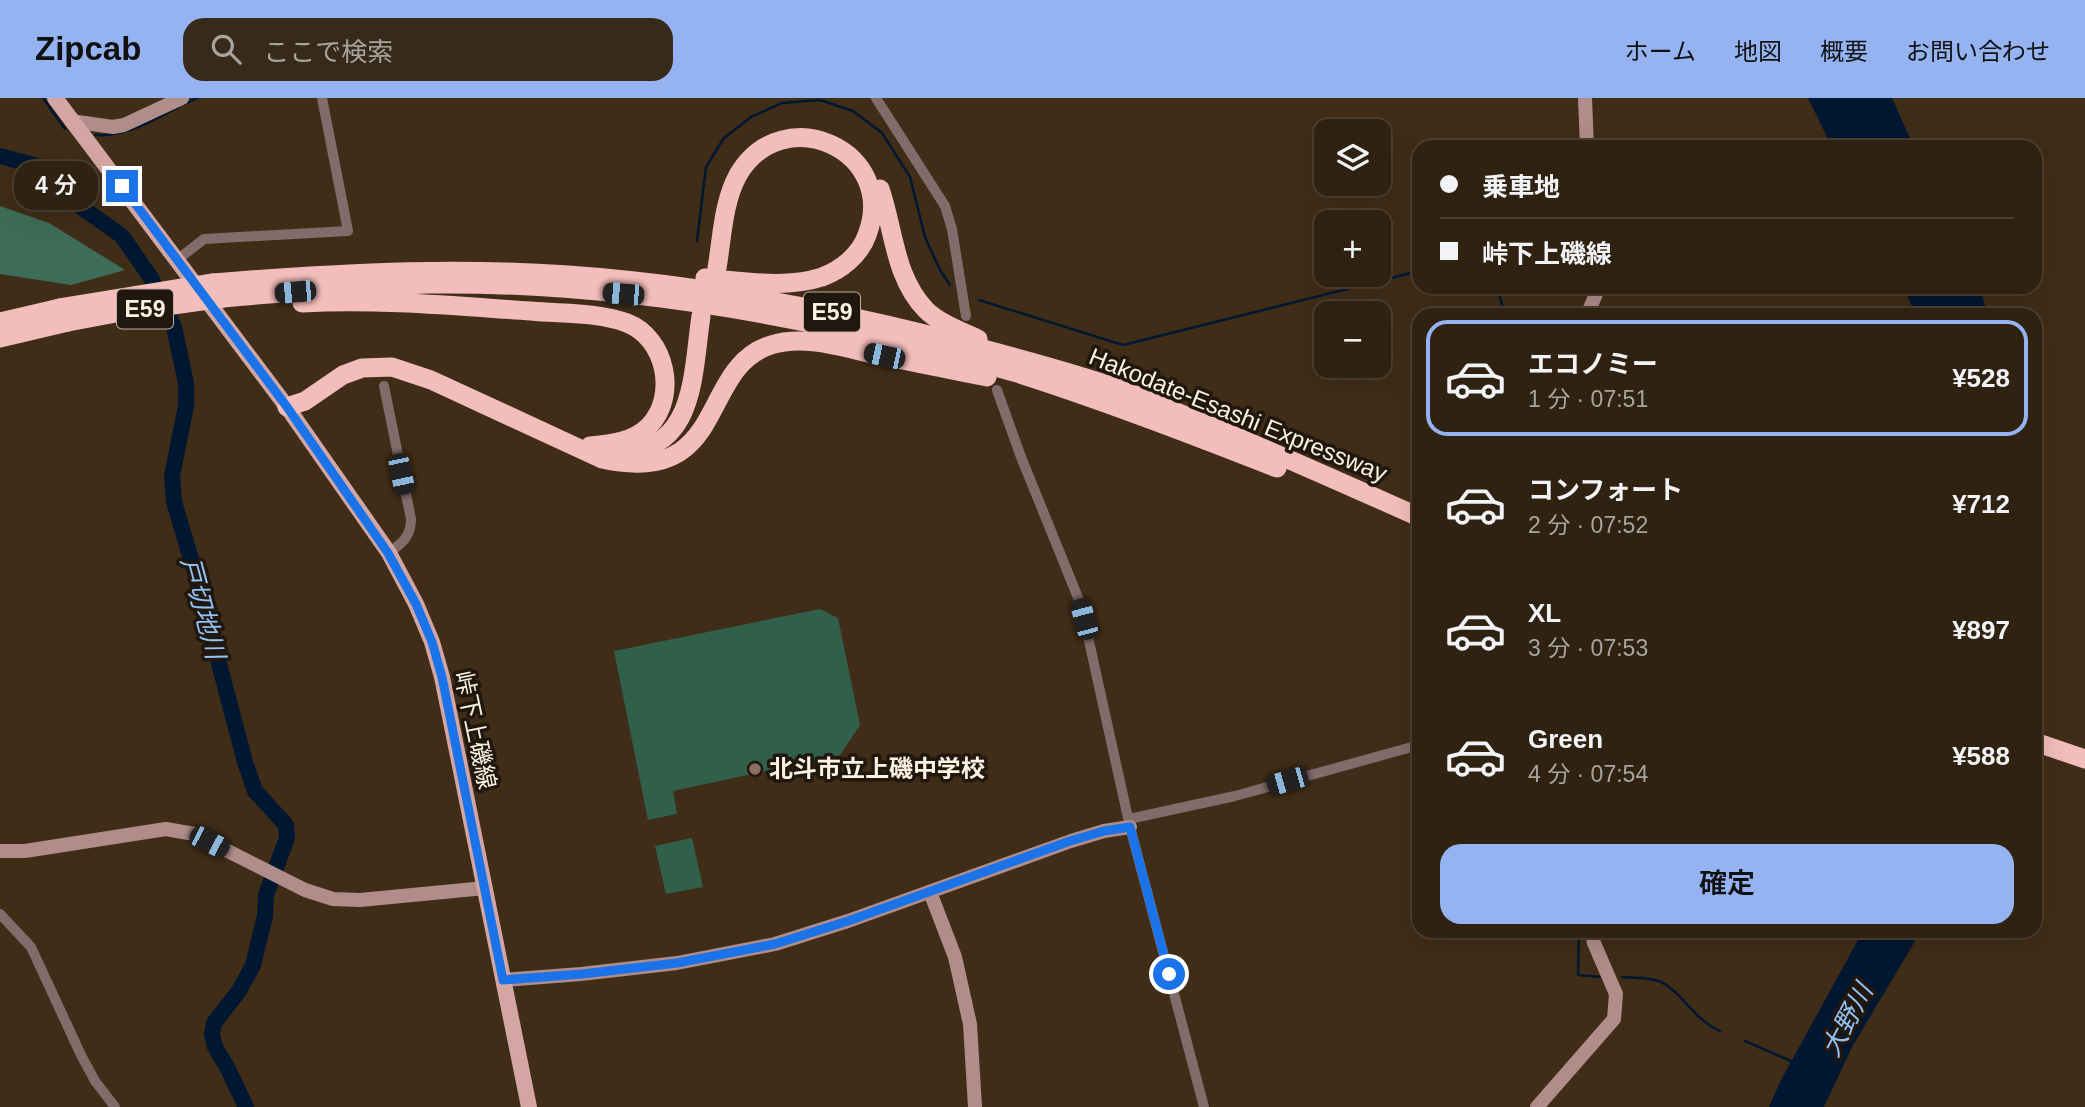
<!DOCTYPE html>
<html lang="ja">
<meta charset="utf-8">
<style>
:root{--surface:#302211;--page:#382a1a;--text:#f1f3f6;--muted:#a8a49f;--line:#4b3f31;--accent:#95b2f1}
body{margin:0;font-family:Helvetica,"Noto Sans JP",sans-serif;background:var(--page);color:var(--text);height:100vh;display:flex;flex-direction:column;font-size:26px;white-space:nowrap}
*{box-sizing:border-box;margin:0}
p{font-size:23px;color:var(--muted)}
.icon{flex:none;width:38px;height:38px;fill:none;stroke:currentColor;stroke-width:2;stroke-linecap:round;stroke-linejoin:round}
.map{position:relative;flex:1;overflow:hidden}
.drawer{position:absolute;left:1412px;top:210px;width:630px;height:630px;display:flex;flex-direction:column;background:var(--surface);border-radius:21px;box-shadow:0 7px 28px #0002,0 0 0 2px var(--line)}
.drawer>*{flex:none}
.banner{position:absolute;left:1412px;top:42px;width:630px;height:154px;border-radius:21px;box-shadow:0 7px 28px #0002,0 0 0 2px var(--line);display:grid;align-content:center;height:154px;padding:0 28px;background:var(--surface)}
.buttons{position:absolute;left:1314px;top:21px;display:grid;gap:14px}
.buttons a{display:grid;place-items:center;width:77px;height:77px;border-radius:14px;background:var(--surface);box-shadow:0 7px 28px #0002,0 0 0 2px var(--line);font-size:35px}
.end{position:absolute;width:32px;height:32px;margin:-16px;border:9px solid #1a73e8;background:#fff;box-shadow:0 0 0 4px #fff}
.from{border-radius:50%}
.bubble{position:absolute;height:49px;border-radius:21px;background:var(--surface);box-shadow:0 7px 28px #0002,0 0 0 2px var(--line);font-size:23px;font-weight:600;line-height:49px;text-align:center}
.car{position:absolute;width:21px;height:42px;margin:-21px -10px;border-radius:9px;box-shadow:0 0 5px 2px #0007;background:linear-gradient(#222 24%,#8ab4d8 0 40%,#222 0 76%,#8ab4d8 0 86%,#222 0)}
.banner b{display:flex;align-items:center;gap:24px;height:66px;font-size:26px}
.banner b+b{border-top:2px solid var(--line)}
.banner i{width:18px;height:18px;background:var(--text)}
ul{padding:12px 0 0;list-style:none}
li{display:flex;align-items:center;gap:21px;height:116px;margin:0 14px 10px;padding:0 14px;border:4px solid transparent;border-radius:21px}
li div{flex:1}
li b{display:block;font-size:26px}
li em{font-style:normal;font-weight:600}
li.selected{border-color:var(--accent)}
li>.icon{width:63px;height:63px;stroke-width:1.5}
.button{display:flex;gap:14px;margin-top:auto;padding:14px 28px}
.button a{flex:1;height:80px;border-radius:21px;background:var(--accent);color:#111;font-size:28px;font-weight:600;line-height:80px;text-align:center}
header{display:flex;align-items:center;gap:42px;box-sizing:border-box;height:98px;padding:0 35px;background:var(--accent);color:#111}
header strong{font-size:33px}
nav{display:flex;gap:38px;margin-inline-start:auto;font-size:24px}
.search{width:490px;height:63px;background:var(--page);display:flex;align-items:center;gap:18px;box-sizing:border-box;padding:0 24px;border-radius:21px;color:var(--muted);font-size:26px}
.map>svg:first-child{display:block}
.green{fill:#30604b}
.forest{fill:#3d6d58}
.water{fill:#001732}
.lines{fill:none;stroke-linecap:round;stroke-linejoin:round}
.stream{stroke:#001732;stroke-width:2.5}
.river{stroke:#001732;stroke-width:16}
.street{stroke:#826c6b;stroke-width:10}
.secondary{stroke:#b08d8b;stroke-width:14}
.primary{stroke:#d3a6a4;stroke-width:16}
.highway{stroke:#f3bdbb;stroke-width:19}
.highway-bridge{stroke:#f3bdbb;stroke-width:19}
.route{stroke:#1a73e8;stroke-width:9}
.education-dot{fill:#8d6e63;stroke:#20170e;stroke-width:2.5}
.labels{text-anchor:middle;stroke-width:7;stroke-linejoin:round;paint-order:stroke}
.shield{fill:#20170e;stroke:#bbb0a3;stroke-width:2}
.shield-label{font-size:23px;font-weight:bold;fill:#fdf1e3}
.street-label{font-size:24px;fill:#fdf1e3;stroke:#20170e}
.poi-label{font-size:24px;font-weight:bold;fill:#fdf1e3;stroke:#20170e;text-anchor:start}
.water-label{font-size:26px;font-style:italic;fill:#93c3f9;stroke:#20170e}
</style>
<header>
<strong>Zipcab</strong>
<div class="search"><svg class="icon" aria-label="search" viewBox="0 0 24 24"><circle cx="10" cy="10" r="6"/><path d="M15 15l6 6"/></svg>ここで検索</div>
<nav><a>ホーム</a><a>地図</a><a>概要</a><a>お問い合わせ</a></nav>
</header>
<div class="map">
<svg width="2085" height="1009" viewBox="0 0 2085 1009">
<rect width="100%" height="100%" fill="#402d17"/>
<!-- green -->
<g class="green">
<path d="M820,511L838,520L860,627L840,657L673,693L677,716L648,722L614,553Z"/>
<path d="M692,740L703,789L666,796L655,748Z"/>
</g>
<!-- forest -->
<path class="forest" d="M0,108L49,125L125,172L71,187L0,176Z"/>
<!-- water -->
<g class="water">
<path d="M1808,0H1892L1914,49H1832Z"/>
<path d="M1903,189H1979L1988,217H1916Z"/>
<path d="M1863,833H1921L1852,949L1824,1009H1769L1781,982Z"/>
</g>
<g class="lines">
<!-- stream -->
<g class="stream">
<path d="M43,0L65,31"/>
<path d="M185,6L197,0"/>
<path d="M95,37C127,39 151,23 179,9"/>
<path d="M697,143L706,69L724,40L751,19L782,5L820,2L853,13L882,35L910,79L925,139L940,172L950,187"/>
<path d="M1497,189L1505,217"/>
<path d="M979,202L1123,247L1419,173"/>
<path d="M1579,833L1578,877L1601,879"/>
<path d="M1622,879C1635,880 1649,879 1661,884C1681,893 1693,921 1720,933"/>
<path d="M1745,943L1793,964"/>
</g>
<!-- river -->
<path class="river" d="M0,58L41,69L78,107L122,138L151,180L174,229L186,285V308L172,378L174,404L196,478L245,664L255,693L286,727L287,740L266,797L265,818L253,867L239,893L214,925L212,936L215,949L227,969L246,1009"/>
<!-- street -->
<g class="street">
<path d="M876,0L945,108L952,131L966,218"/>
<path d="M177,162L204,141L348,133L322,0"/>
<path d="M384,288L411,421C411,439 402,445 389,455"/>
<path d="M997,292L1021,359L1081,507L1130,729L1204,1009"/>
<path d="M1129,721L1235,698L1419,647"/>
<path d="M0,816L31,849L81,957L95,983L115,1009"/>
</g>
<!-- secondary -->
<g class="secondary">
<path d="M1585,0L1587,49"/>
<path d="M71,23L113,29L124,27L182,0"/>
<path d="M1587,217L1599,189"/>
<path d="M0,753H25L166,731L194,736L305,792L333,801L360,802L485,790"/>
<path d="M930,794L955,859L970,926L975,1009"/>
<path d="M503,882L581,876L677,865L775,846L848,823L1071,743L1104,733L1130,729"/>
<path d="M1537,1009L1614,921L1616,896L1594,845L1592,833"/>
</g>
<!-- primary -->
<path class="primary" d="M55,0L287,309L389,455L416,506L432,544L442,579L529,1009"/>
<!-- highway -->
<g class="highway">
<path d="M880,91C894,131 894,179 926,212C939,225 961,233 978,241"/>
<path d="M705,180C743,183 785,191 822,179C841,172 860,157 867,137C899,53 783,0 738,77C723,104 722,141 717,170"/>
<path d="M213,185C311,177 408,171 506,174C651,178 793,203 933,238C992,253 1050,268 1108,287C1136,296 1162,309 1189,319C1267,351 1343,385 1419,419"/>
<path d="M223,200C291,194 359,188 428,186C590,184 750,208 907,247C943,256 981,264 1017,275C1105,303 1191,336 1277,370"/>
<path d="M302,205C378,201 455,208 531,213C562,216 598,214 627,225C666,240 678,298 649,328C633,344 611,346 590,348"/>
<path d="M0,224L60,210"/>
<path d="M0,240L68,224"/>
<path d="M287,309L305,303L343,277L362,270L392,269L431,282L602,361C730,389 697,270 771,247C805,236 844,250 877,257C914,264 950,272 987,279"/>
<path d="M613,354C696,357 692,279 701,218"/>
<path d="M2035,644L2085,661"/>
</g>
<!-- highway-bridge -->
<g class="highway-bridge">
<path d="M60,210L213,185"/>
<path d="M68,224L116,215L223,200"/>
</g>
</g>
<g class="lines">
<!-- route -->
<path class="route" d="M122,88L287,309L388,455L416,506L432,544L442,579L503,882L582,876L677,865L775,846L848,823L1070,743L1104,733L1130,729L1169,876"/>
</g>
<!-- markers -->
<circle class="education-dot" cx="755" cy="671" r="7"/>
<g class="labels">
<!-- shield labels -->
<g class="shield">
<rect x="117" y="191.5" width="56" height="39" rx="5"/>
<rect x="804" y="194.5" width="56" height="39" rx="5"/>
</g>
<g class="shield-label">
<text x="145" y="219">E59</text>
<text x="832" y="222">E59</text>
</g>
<!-- street labels -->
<g class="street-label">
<text transform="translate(1238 317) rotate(22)" y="8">Hakodate-Esashi Expressway</text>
<text transform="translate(475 632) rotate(78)" y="8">峠下上磯線</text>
</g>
<!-- poi labels -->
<g class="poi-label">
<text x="769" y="679">北斗市立上磯中学校</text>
</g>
<!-- water labels -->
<g class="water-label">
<text transform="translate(203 510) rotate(75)" y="9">戸切地川</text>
<text transform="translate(1847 922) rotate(-62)" y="9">大野川</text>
</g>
</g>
</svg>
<div class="buttons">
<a><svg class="icon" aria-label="layers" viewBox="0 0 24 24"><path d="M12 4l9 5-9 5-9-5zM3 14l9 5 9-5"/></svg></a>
<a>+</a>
<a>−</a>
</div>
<i class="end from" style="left:1169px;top:876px"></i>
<i class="end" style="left:122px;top:88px"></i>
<div class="bubble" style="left:14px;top:63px;width:84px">4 分</div>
<i class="car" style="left:295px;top:194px;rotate:265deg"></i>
<i class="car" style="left:623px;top:196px;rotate:275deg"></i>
<i class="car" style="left:884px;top:258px;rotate:282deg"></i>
<i class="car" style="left:401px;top:376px;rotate:168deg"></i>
<i class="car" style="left:1084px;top:521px;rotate:345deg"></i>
<i class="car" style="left:1287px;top:683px;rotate:254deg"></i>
<i class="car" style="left:209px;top:744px;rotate:117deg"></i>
<div class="banner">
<b><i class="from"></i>乗車地</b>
<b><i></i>峠下上磯線</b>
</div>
<section class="drawer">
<ul>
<li class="selected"><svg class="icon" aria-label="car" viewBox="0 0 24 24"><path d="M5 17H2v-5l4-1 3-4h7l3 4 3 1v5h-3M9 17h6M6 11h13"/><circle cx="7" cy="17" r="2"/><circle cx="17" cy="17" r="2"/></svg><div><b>エコノミー</b><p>1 分 · 07:51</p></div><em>¥528</em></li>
<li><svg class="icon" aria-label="car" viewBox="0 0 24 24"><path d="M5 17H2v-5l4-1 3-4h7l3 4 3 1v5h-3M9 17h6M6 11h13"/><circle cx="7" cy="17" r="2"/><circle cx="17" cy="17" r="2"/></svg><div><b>コンフォート</b><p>2 分 · 07:52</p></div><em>¥712</em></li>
<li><svg class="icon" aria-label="car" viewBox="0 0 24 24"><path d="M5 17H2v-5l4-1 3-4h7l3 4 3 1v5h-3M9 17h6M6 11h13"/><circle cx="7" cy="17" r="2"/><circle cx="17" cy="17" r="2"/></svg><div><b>XL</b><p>3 分 · 07:53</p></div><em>¥897</em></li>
<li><svg class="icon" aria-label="car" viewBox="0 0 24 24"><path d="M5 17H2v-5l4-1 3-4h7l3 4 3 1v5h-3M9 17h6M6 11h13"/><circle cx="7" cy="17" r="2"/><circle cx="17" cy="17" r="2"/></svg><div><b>Green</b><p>4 分 · 07:54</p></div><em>¥588</em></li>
</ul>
<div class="button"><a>確定</a></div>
</section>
</div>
